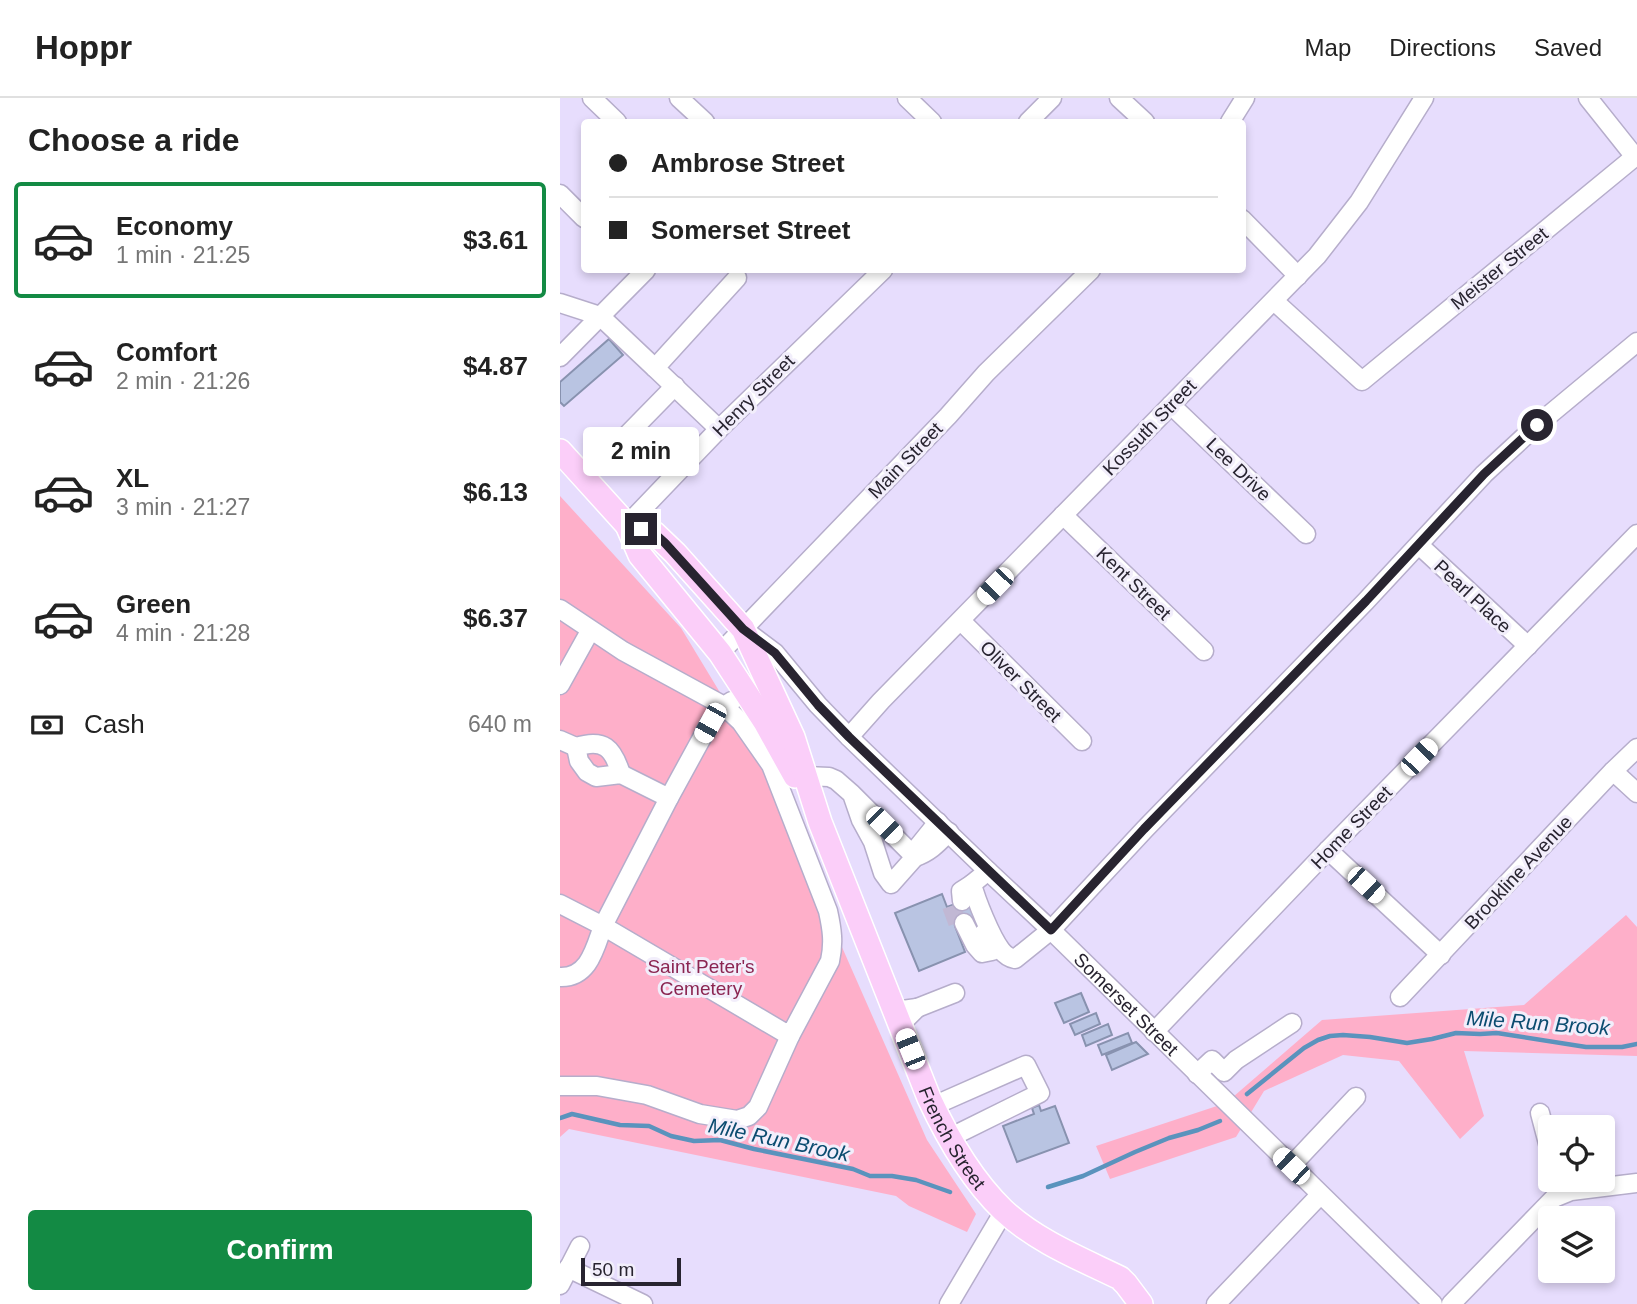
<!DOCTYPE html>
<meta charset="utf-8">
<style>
:root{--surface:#fff;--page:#f6f6f6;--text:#222;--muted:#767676;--line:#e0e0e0;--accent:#138a44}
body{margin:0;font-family:Helvetica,sans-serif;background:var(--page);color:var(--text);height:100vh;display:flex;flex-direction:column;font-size:26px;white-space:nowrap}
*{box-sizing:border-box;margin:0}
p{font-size:23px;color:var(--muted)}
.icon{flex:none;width:38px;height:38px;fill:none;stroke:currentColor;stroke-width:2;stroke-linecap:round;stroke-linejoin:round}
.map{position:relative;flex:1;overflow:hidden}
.sheet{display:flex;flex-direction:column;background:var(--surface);width:560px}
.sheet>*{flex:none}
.guide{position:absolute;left:21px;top:21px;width:665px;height:154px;border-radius:7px;box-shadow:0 4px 10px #0003;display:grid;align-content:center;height:154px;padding:0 28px;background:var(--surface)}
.controls{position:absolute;left:978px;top:1017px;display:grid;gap:14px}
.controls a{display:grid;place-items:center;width:77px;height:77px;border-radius:7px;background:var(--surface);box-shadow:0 4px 10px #0003;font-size:35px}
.scale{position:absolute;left:21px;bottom:18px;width:100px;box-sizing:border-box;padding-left:7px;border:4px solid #282430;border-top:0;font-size:19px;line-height:24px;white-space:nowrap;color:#282430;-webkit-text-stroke:5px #f2eefb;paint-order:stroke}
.end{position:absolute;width:32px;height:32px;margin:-16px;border:9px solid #282430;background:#fff;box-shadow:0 0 0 4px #fff}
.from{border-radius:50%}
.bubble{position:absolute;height:49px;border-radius:7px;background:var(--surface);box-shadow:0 4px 10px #0003;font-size:23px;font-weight:600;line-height:49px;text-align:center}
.car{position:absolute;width:21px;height:42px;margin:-21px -10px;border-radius:9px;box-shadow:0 0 5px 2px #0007;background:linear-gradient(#fff 24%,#345 0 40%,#fff 0 76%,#345 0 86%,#fff 0)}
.guide b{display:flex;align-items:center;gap:24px;height:66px;font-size:26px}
.guide b+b{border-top:2px solid var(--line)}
.guide i{width:18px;height:18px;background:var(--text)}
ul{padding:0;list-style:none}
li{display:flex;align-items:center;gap:21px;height:116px;margin:0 14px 10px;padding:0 14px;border:4px solid transparent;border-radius:7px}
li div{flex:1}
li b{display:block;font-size:26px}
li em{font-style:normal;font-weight:600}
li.current{border-color:var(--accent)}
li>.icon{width:63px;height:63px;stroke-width:1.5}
h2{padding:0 28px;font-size:32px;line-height:84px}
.pay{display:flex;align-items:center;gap:18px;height:77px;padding:0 28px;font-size:26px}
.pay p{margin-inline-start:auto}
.primary-button{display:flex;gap:14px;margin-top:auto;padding:14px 28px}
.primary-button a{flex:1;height:80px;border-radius:7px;background:var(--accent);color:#fff;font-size:28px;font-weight:600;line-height:80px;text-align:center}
header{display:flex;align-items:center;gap:42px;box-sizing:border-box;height:98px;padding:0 35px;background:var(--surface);border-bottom:2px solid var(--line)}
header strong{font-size:33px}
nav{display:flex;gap:38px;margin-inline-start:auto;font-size:24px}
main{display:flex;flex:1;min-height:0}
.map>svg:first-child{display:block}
.green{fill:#feafc9}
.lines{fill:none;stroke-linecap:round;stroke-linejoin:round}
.stream{stroke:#5a93bd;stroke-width:4.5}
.building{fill:#b9c4e2;stroke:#8892af;stroke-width:2}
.minor-tunnel{stroke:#c1b8d4;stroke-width:18;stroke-dasharray:18 9;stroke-linecap:butt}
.minor-casing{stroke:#b6adcb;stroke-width:21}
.major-casing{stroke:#fff;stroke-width:26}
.minor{stroke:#fff;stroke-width:18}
.major{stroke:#fbcef9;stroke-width:23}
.route{stroke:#282430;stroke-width:9}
.labels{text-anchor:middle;stroke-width:6;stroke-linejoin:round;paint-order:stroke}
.street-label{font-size:19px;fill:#282430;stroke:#f2eefb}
.park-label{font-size:19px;fill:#8b2551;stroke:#f2eefb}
.water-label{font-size:21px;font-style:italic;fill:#0b4c70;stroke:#f2eefb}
</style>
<header>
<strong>Hoppr</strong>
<nav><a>Map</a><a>Directions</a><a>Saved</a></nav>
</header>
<main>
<section class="sheet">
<h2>Choose a ride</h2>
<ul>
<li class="current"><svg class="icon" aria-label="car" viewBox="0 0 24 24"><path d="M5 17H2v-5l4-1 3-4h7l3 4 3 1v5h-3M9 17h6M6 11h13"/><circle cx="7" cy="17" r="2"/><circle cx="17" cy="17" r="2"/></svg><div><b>Economy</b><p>1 min · 21:25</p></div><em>$3.61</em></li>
<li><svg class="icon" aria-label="car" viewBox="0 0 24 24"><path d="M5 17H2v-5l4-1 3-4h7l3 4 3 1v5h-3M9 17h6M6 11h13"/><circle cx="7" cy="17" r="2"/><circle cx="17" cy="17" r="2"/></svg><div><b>Comfort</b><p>2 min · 21:26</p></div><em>$4.87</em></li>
<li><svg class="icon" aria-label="car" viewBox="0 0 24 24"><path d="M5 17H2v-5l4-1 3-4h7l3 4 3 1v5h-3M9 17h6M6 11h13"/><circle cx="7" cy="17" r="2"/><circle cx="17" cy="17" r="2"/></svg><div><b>XL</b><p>3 min · 21:27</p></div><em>$6.13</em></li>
<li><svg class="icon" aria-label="car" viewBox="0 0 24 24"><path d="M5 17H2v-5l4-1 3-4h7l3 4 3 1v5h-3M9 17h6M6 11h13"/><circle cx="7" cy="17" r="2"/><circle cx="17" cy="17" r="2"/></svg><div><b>Green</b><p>4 min · 21:28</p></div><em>$6.37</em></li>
</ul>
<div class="pay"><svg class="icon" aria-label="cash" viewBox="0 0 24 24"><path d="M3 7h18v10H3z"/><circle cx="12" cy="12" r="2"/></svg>Cash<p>640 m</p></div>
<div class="primary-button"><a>Confirm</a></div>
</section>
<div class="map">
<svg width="1077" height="1206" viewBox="0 0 1077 1206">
<rect width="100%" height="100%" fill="#e7ddfd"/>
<!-- green -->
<g class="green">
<path d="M0,398L121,530L196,654L367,1042L416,1116L407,1134L349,1108L336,1098L9,1031L0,1039Z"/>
<path d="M1066,817L1077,829V958L904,953L924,1018L900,1041L839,963L783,957L704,993L676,1039L550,1081L536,1048L666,1005L762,922L964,907Z"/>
</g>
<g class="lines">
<!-- stream -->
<g class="stream">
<path d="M687,996L744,950L758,942L770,938L783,937L810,939L847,945L872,941L896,935L920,936L937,935L1026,949H1062L1077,946"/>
<path d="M0,1020L12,1016L60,1027L89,1028L111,1038L134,1043L160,1042L194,1051L293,1071L310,1078H332L356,1082L390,1094"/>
<path d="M488,1089L523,1078L575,1054L609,1040L638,1032L660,1023"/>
</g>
</g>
<!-- building -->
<g class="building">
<path d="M49,241L63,257L4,308L0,304V284Z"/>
<path d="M382,796L387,809L409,801L416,819L395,828L405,854L359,873L335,815Z"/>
<path d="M521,895L529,914L504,925L495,905Z"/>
<path d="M536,915L540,926L515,937L510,926Z"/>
<path d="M548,926L552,937L526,948L522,937Z"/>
<path d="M568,935L572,945L542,957L538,947Z"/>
<path d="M576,944L588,956L552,972L546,957Z"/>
<path d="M479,1007L481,1013L495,1008L509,1045L457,1064L443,1028L474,1016L472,1010Z"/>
</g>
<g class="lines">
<!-- minor-tunnel -->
<path class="minor-tunnel" d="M391,808L398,827"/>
<!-- minor casing -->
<g class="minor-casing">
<g id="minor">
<path d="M32,0L57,24"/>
<path d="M119,0L145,24"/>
<path d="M347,0L372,24"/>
<path d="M559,0L585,24"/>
<path d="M1028,0L1075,59"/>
<path d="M468,24L492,0"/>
<path d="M670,24L685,0"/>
<path d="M0,96L24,120"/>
<path d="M682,121L738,178"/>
<path d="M714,203L802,283L1077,57"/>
<path d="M0,205L40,218L95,270"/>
<path d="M0,259L86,172"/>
<path d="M611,307L746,436"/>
<path d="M159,331L95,270L177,180"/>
<path d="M67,337L115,288"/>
<path d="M503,417L644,553"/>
<path d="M67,427L159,331L323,172"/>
<path d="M859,447L968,548"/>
<path d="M0,511L63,553L164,608L172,603"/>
<path d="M401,523L522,643"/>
<path id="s1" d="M183,531L215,555L258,607L289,639L428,773L491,832L873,1206"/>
<path d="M160,555L388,318L426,275L531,172"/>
<path d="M0,587L30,533"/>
<path d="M289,639L321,603L757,158L799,104L864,0"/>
<path d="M0,642L16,649C44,640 53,650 61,676"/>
<path d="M1053,673L1077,695"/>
<path d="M246,678L269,679L276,682L292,696L301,722L313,744L323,775L331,786L355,759L292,696"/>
<path d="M378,724L357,750L355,759C370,754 378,745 389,734"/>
<path d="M768,752L881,857"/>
<path d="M428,773L412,786C416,802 431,839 441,852C445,857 449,860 455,861L491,832L585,731L806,503L924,376L977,327L1077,244"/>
<path d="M402,803L401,793L412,786"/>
<path d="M0,806L43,828L109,700"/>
<path d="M404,825L415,847L422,855L432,853L424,835"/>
<path d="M0,879C29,880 35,850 43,828L230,938L270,863C274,845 272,831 268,813L211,667L181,624L164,608L150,625L109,700L61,676L36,679L27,674L19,663L16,649"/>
<path d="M840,899L1053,673L1077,650"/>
<path d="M357,910L395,895"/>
<path d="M335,913L357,910L340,927"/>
<path d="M594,934L768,752L1077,436"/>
<path d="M637,976L652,962L664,974L676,962L732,925"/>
<path d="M0,988H37L87,997L140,1016L177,1022L189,1018L198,1009L230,938"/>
<path d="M373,1008L466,967L480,995L389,1040"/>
<path d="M980,1015L990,1053"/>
<path d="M731,1068L796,999"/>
<path d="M8,1170L83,1206"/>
<path d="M0,1187L20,1148"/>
<path d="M389,1206L444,1113"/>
<path d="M656,1206L760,1097"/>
<path d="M891,1206L994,1100L1011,1093L1077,1085"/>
</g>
</g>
<!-- major casing -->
<g class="major-casing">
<g id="major">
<path d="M0,353L67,427L80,457L160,555L205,624L235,678"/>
<path id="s2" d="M67,427L94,435L115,455L183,531L233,639L260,724L369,1000C388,1041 411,1081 443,1112C476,1143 521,1161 560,1180L566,1186L581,1206"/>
</g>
</g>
<!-- minor -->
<use href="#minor" class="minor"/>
<!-- major -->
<use href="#major" class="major"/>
</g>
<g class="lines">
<!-- route -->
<path class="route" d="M81,431L94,435L105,445L183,531L215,555L258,607L289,639L491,832L584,731L806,503L924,376L977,327"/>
</g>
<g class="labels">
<!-- street labels -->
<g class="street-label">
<text transform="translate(939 170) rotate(-39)" y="7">Meister Street</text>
<text transform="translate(193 297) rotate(-45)" y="7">Henry Street</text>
<text transform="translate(589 329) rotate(-46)" y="7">Kossuth Street</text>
<text transform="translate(345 362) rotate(-46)" y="7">Main Street</text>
<text transform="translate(679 371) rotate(44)" y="7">Lee Drive</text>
<text transform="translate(574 485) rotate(44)" y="7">Kent Street</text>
<text transform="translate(913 498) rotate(43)" y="7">Pearl Place</text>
<text transform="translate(461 583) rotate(45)" y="7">Oliver Street</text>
<text transform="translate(791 729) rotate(-46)" y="7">Home Street</text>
<text transform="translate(958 774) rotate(-47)" y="7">Brookline Avenue</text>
<text dy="7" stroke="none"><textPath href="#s1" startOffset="537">Somerset Street</textPath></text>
<text dy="7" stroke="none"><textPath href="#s2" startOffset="710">French Street</textPath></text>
</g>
<!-- park labels -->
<g class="park-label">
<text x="141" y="875">Saint Peter's<tspan x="141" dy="22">Cemetery</tspan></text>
</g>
<!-- water labels -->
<g class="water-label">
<text transform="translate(978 925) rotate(4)" y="7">Mile Run Brook</text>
<text transform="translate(219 1042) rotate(12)" y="7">Mile Run Brook</text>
</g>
</g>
</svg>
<div class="controls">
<a><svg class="icon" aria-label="locate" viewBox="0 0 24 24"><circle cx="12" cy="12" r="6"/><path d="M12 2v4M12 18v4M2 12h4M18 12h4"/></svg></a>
<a><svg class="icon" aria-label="layers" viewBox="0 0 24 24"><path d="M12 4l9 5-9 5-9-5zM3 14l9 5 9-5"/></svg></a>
</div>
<div class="scale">50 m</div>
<i class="end from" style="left:977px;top:327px"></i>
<i class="end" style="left:81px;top:431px"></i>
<div class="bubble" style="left:23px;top:329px;width:116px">2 min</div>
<i class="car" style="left:435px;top:488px;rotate:224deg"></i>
<i class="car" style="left:150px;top:625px;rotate:209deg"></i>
<i class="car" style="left:859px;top:659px;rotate:44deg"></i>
<i class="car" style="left:324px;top:727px;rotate:135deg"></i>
<i class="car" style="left:806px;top:787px;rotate:133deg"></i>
<i class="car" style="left:350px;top:951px;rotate:338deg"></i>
<i class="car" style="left:731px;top:1068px;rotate:314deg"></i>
<div class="guide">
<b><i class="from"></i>Ambrose Street</b>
<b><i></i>Somerset Street</b>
</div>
</div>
</main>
